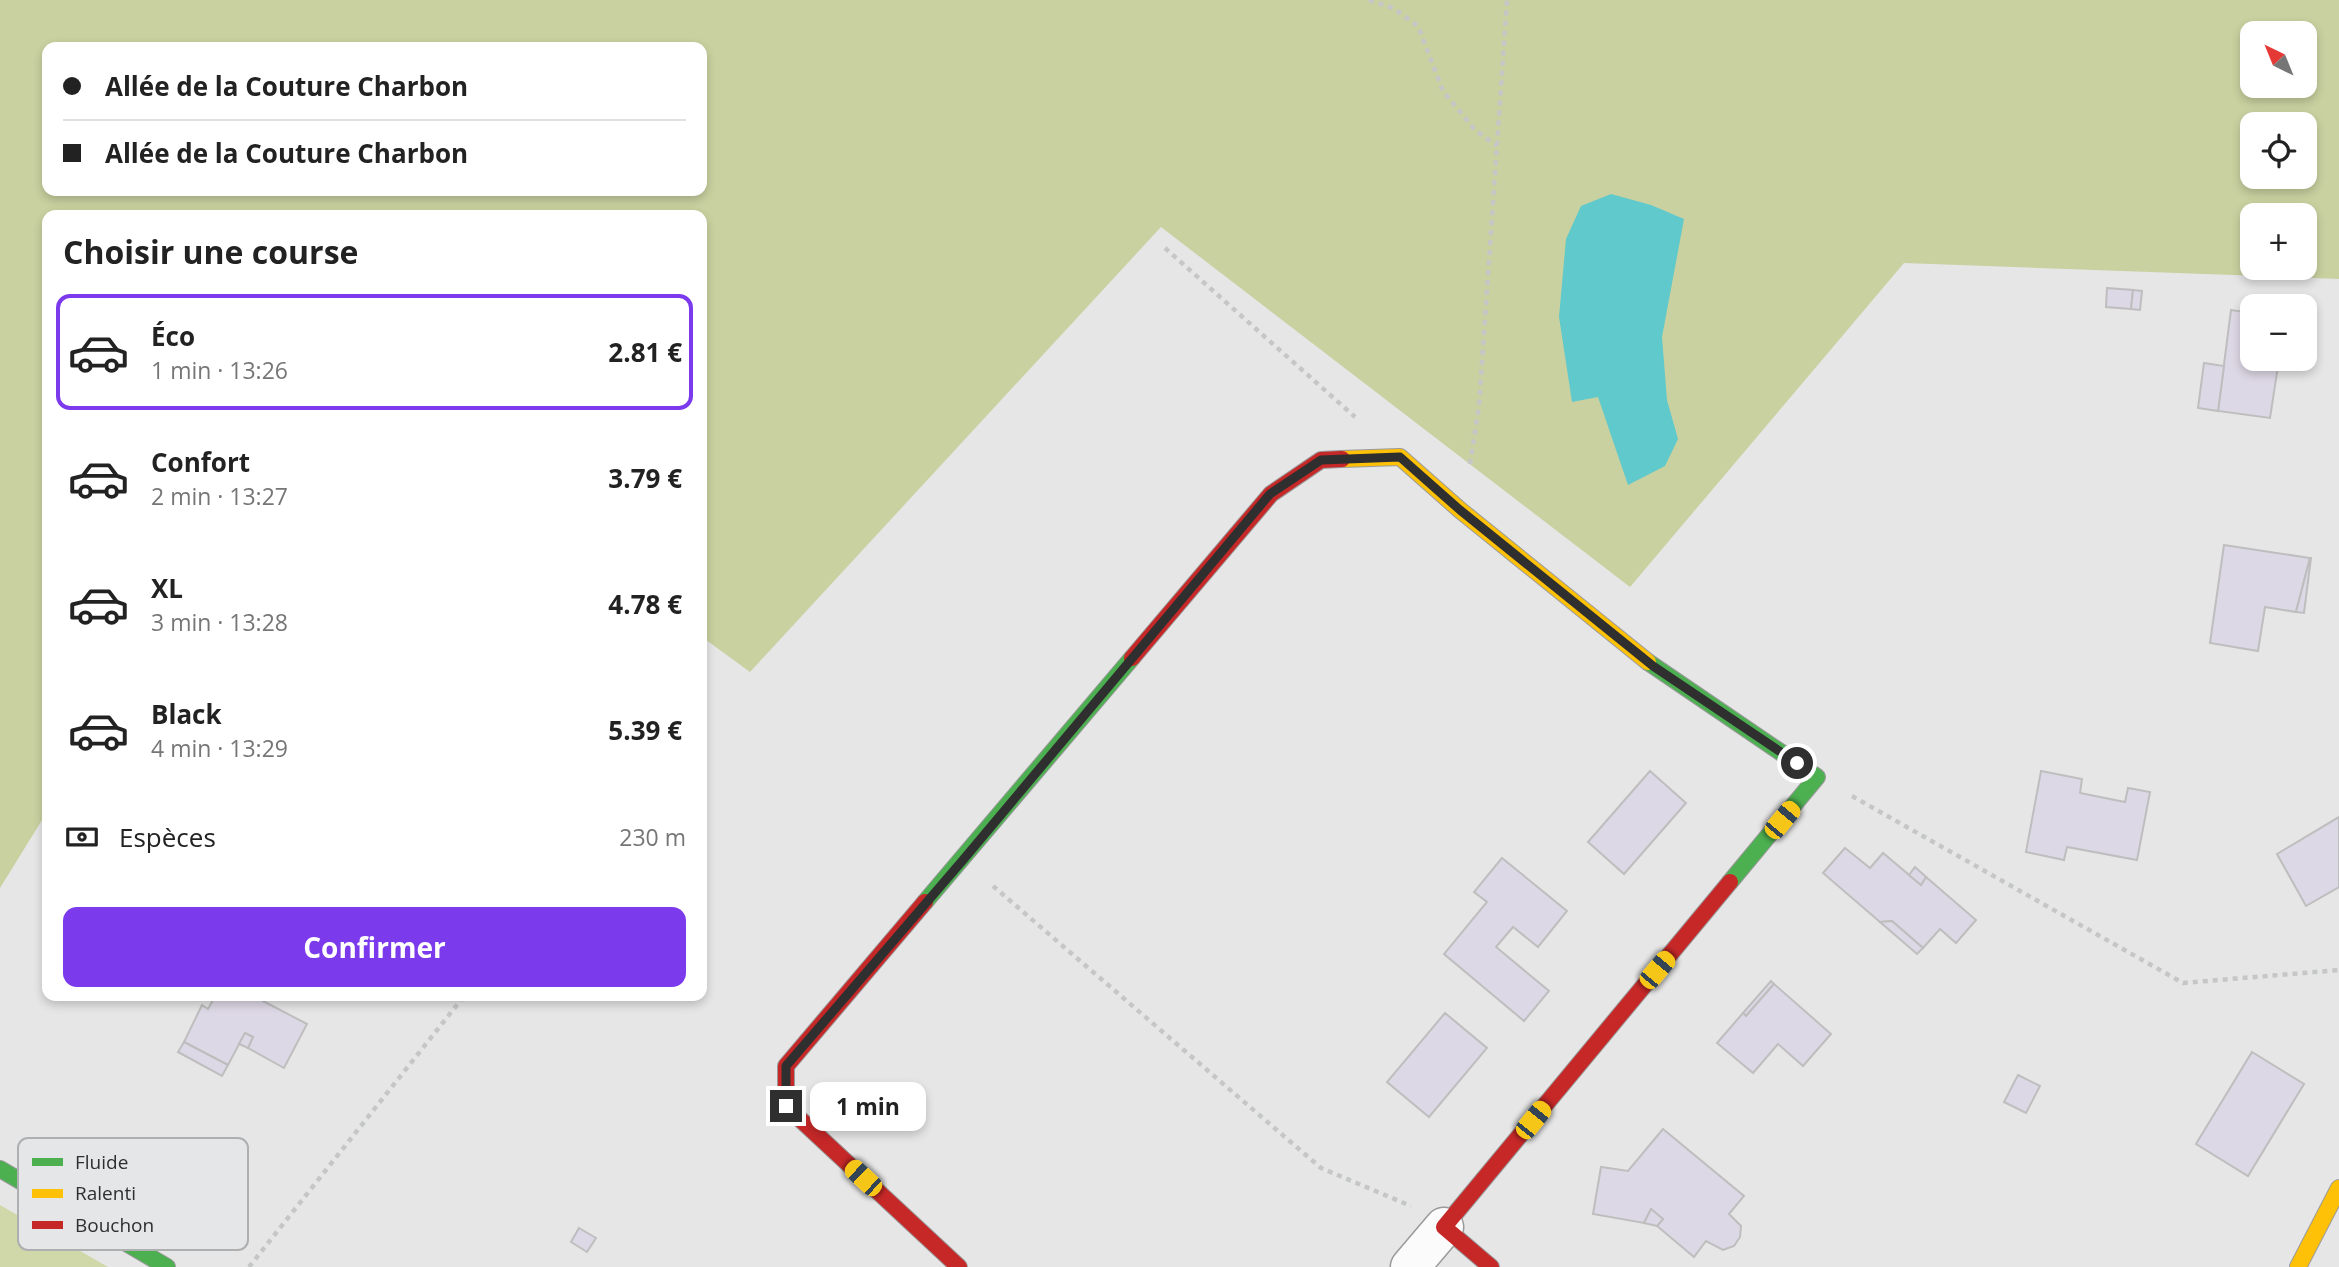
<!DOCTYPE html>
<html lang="fr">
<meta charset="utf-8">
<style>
:root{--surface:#fff;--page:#f6f6f6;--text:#222;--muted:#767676;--line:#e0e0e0;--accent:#7c3aed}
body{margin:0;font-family:"Open Sans",sans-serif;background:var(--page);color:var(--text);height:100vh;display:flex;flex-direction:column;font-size:26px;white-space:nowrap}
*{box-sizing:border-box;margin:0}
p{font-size:23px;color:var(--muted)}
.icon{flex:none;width:38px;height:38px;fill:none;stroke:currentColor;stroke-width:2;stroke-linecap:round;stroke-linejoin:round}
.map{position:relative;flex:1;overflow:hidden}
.drawer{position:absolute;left:42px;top:210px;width:665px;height:791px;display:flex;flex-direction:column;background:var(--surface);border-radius:14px;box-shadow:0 4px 10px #0003}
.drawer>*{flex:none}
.hud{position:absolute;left:42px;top:42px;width:665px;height:154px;border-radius:14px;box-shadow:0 4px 10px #0003;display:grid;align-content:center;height:154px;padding:0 21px;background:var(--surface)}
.needle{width:46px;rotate:317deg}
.tools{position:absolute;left:2240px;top:21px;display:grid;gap:14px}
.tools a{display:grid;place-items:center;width:77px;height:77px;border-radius:14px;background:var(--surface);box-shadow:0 4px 10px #0003;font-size:35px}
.end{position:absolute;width:32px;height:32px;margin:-16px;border:9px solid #2f2f30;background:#fff;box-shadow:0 0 0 4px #fff}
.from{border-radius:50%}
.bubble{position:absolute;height:49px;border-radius:14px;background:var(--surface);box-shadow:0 4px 10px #0003;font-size:23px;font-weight:700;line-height:49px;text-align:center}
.car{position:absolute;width:21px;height:42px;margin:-21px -10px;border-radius:9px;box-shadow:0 0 5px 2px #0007;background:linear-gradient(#f5c518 24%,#345 0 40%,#f5c518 0 76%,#345 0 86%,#f5c518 0)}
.hud b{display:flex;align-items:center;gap:24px;height:66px;font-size:26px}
.hud b+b{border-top:2px solid var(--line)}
.hud i{width:18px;height:18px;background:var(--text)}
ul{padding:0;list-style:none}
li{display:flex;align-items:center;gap:21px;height:116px;margin:0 14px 10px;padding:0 7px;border:4px solid transparent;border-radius:14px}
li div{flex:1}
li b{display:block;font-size:26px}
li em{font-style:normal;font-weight:700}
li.active{border-color:var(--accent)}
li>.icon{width:63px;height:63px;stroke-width:1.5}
h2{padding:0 21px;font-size:32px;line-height:84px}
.pay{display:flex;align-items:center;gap:18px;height:77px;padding:0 21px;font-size:26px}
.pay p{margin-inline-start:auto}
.action{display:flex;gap:14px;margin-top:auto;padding:14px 21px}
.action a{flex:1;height:80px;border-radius:14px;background:var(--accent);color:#fff;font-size:28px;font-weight:700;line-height:80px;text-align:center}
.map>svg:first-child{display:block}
.green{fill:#d0d8a9}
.forest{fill:#c9d1a0;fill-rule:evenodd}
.water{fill:#60c9cb}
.building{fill:#ddd8e5;stroke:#bebebf;stroke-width:2}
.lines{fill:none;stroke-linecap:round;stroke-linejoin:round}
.street-casing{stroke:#9a9a9b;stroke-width:41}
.fast-casing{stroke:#9a9a9b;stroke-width:18}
.slow-casing{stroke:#9a9a9b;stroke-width:18}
.jam-casing{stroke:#9a9a9b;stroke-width:18}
.path{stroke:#c5c6c6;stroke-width:4.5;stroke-dasharray:5 5;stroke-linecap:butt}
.street{stroke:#fbfbfb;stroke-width:38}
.fast{stroke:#4caf50;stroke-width:16}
.slow{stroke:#ffc107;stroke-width:16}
.jam{stroke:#c62828;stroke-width:16}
.route{stroke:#2f2f30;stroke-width:9}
.key{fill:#e5e6e7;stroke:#aeafb0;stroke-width:2}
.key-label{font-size:19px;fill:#2f2f30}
</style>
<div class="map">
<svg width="2339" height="1267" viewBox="0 0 2339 1267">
<rect width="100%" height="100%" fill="#e6e6e6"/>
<!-- green -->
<path class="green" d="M0,1205L108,1267H0Z"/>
<!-- forest -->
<path class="forest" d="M0,0H2339V279L1904,263L1630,587L1161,227L750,672L702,637V215H47V812L0,888ZM2252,33H2305V86H2252ZM47,47H702V191H47ZM2252,124H2305V177H2252ZM2252,215H2305V268H2252Z"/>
<!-- water -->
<path class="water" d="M1611,194L1651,205L1684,219L1662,337L1667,400L1678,439L1665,466L1628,485L1598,397L1572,402L1559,317L1566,239L1581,206Z"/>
<!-- building -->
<g class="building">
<path d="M2107,288L2133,290L2131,309L2106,307Z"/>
<path d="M2133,290L2142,291L2140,310L2131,309Z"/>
<path d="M2231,310L2252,313V359H2295L2293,367L2278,366L2270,418L2218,411Z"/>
<path d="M2204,363L2224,366L2218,411L2198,408Z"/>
<path d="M2224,545L2310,558L2296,612L2265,607L2258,651L2210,643Z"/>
<path d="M2310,558H2311L2304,613L2296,612Z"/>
<path d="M1650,771L1686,803L1624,874L1588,842Z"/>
<path d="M2041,771L2082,779L2080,793L2125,802L2128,788L2150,792L2137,860L2067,847L2064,860L2026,852Z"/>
<path d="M2339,817V887L2306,906L2277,854Z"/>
<path d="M1845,848L1870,868L1883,853L1921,885L1926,877L1976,920L1956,943L1940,929L1923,948L1892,921L1880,922L1823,873Z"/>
<path d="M1502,858L1567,911L1538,947L1513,927L1496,947L1549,991L1524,1021L1444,954L1487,902L1474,892Z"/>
<path d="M1915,867L1926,877L1921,885L1909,875Z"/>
<path d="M1892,921L1923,948L1917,954L1880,922Z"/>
<path d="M1771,981L1774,984L1746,1016L1743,1013Z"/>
<path d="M1774,984L1831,1034L1803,1066L1778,1044L1753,1073L1717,1043L1743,1013L1746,1016Z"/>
<path d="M215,996H266L263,1001L307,1024L284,1068L248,1048L253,1037L245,1033L228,1065L184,1042L202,1005L208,1009Z"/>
<path d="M1445,1013L1487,1048L1429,1117L1387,1082Z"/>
<path d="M245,1033L253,1037L248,1048L239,1044Z"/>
<path d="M184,1042L228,1065L222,1076L178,1052Z"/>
<path d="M2252,1052L2304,1084L2248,1176L2196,1144Z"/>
<path d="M2018,1075L2040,1086L2026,1113L2004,1102Z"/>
<path d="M1663,1129L1744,1196L1729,1214L1741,1226L1740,1237L1734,1246L1723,1250L1706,1241L1694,1257L1657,1226L1663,1219L1651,1209L1644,1223L1593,1214L1601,1167L1628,1171Z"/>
<path d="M1651,1209L1663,1219L1657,1226L1644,1223Z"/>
<path d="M579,1228L596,1238L587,1252L571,1242Z"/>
</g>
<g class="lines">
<!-- street casing -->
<g class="street-casing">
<path id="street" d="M1410,1267L1444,1227"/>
</g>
<!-- fast casing -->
<g class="fast-casing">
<g id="fast">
<path d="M1648,662L1817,777L1730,882"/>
<path d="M925,902L1132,658"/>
<path d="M0,1169L167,1267"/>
</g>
</g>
<!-- slow casing -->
<g class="slow-casing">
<g id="slow">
<path d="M1342,459L1400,457L1460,510L1648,662"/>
<path d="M2298,1267L2339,1188"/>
</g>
</g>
<!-- jam casing -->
<g class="jam-casing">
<g id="jam">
<path d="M1132,658L1271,494L1321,460L1342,459"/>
<path d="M925,902L786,1066V1106L959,1267"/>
<path d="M1491,1267L1444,1227L1730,882"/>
</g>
</g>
<!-- path -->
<g class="path">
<path d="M1369,0L1393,8L1418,26L1443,91L1475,130L1497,146"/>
<path d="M1165,248L1355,417"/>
<path d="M1470,464L1479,406L1507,0"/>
<path d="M1852,796L2183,983L2339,970"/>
<path d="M993,886L1321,1168L1411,1206"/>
<path d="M249,1267L464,996"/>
</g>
<!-- street -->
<use href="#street" class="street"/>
<!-- fast -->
<use href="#fast" class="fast"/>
<!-- slow -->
<use href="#slow" class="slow"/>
<!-- jam -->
<use href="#jam" class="jam"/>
</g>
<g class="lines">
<!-- route -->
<path class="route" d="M786,1106V1066L963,860L1270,494L1321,460L1400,457L1460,510L1653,666L1797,763"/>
</g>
<!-- legend -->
<rect x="18" y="1138" width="230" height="112" rx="10" class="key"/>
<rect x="32" y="1158" width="31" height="8" fill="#4caf50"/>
<rect x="32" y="1189" width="31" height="9" fill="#ffc107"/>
<rect x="32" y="1221" width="31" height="8" fill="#c62828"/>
<g class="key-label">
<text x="75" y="1169">Fluide</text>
<text x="75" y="1200">Ralenti</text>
<text x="75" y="1232">Bouchon</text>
</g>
</svg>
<div class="tools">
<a><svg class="needle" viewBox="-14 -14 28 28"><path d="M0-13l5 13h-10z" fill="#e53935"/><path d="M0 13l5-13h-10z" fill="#767676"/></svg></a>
<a><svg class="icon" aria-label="locate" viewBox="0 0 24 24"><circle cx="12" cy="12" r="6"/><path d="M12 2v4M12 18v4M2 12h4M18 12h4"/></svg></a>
<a>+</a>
<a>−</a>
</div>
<i class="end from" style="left:1797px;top:763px"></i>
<i class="end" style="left:786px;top:1106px"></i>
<div class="bubble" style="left:810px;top:1082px;width:116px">1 min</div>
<i class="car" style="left:1782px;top:820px;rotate:40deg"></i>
<i class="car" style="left:1657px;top:970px;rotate:40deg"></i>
<i class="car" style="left:1533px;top:1120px;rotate:39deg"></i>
<i class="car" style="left:863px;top:1178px;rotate:313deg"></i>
<div class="hud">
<b><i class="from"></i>Allée de la Couture Charbon</b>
<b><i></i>Allée de la Couture Charbon</b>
</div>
<section class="drawer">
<h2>Choisir une course</h2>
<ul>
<li class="active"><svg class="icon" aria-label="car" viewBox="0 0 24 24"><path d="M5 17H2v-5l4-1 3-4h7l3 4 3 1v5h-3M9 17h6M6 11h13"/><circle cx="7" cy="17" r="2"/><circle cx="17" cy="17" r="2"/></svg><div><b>Éco</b><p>1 min · 13:26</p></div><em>2.81 €</em></li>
<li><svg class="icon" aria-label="car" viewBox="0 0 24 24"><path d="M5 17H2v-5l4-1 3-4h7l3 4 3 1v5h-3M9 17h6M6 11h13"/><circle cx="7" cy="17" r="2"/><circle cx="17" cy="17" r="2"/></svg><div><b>Confort</b><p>2 min · 13:27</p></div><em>3.79 €</em></li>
<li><svg class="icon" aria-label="car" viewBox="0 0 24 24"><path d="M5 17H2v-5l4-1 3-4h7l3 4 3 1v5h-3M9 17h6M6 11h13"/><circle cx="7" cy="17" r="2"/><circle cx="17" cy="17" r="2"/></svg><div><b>XL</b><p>3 min · 13:28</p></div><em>4.78 €</em></li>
<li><svg class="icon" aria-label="car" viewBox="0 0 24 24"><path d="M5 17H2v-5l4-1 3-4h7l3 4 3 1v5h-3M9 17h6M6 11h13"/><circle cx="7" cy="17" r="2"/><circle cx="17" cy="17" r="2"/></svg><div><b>Black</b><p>4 min · 13:29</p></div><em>5.39 €</em></li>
</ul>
<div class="pay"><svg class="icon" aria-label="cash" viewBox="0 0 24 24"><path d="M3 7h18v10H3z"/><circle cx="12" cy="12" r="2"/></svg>Espèces<p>230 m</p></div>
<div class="action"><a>Confirmer</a></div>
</section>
</div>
